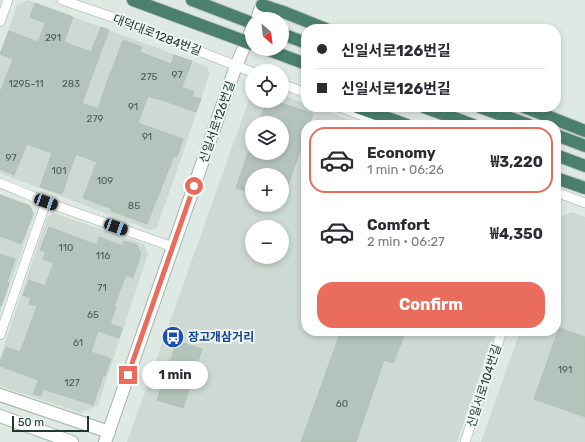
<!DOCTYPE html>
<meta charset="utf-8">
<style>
:root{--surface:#fff;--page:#f2f2f3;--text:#2b2b33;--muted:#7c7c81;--line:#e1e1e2;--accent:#ea6c5c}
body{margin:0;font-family:Rubik,"Noto Sans KR",sans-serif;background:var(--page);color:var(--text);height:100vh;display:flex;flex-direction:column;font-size:15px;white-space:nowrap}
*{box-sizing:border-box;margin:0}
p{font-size:13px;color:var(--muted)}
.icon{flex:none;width:22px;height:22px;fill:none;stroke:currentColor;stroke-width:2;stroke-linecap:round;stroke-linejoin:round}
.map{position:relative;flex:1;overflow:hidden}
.sheet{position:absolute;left:301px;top:120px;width:260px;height:216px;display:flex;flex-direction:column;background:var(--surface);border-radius:16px;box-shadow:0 2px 6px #0003}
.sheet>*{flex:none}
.hud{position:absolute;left:301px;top:24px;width:260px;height:88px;border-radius:16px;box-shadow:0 2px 6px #0003;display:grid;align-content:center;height:88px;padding:0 16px;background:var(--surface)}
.needle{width:26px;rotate:152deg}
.controls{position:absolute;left:245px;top:12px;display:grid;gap:8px}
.controls a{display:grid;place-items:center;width:44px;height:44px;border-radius:50%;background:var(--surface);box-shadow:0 2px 6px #0003;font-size:20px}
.scale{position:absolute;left:12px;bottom:10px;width:77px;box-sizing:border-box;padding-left:4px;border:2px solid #21382f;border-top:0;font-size:11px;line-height:14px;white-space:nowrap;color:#21382f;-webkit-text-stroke:3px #eff6f2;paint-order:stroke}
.end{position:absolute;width:18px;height:18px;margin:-9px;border:5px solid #ea6c5c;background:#fff;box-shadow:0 0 0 2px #fff}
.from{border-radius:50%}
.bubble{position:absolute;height:28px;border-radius:14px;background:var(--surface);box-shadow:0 2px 6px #0003;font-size:13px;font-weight:700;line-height:28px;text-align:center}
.car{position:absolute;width:12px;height:24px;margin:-12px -6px;border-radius:5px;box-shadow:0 0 3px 1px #0007;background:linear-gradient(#222 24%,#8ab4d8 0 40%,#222 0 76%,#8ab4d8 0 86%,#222 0)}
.hud b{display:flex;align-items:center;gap:14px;height:38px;font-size:15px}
.hud b+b{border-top:1px solid var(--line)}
.hud i{width:10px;height:10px;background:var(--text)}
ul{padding:7px 0 0;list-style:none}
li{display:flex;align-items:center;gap:12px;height:66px;margin:0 8px 6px;padding:0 8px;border:2px solid transparent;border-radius:16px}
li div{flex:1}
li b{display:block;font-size:15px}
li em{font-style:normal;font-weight:700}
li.current{border-color:var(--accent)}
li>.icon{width:36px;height:36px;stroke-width:1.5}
.action{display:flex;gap:8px;margin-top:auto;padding:8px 16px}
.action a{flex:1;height:46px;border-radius:16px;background:var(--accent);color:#fff;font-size:16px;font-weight:700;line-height:46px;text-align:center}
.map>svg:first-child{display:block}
.built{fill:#cdd9d2;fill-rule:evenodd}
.building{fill:#b4c4bc;stroke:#b2c2b9}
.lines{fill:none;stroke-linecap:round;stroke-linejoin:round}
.minor-casing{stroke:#a2b0a9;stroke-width:10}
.secondary-casing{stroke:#9fb4aa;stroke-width:14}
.trunk-casing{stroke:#bcc3c1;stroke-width:14}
.minor{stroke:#fff;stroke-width:9}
.secondary{stroke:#fff;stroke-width:12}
.trunk{stroke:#4a806c;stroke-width:12}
.trunk-bridge-casing{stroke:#bcc3c1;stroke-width:14;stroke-linecap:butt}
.trunk-bridge{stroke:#4a806c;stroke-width:12}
.route{stroke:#ea6c5c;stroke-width:5}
.labels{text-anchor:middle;stroke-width:4;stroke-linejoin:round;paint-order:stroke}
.number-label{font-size:10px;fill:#465b52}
.street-label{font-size:12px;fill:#21382f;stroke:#eff6f2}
.transit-label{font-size:12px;font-weight:bold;fill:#164399;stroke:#eff6f2;text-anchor:start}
</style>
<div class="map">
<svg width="585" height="442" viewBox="0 0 585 442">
<rect width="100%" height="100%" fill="#dfe9e3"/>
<!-- built -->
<g class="built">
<path d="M28,0L206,66L210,73L157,228L150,230L0,173V53L17,5Z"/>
<path d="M252,93V101H282V95L306,104V107H315L363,125H306V331H495L457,442H127L251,94ZM252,123H282V153H252ZM252,175H282V205H252ZM252,227H282V257H252Z"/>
<path d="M0,194L30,205L34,215L0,313Z"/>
<path d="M572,212L585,217V442H481L520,331H556V229L560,217Z"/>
<path d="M53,213L144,244L148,254L98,405L81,413L0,386V358L47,218Z"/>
</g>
<!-- building -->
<g class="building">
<path d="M35,3L73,17L64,42L91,52L101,27L109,30L82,103L98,109L110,73H111L123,40L142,47L140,52L171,64L174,55L192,61L182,87L194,92L192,97L201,99L196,112L156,98V99L148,96L138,123L183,139L177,157L174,156L147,224L111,211L112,209L83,198L97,162L76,154L62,194L40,187L52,153L27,144L14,175L0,169V92L13,59L0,54L9,31L38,42L45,23L30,17Z"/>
<path d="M266,101H275L313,114L309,125H306V134L283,199H282V175H252V193L236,188L248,153H282V123H259Z"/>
<path d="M0,195L30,206L33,214L21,244L0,236Z"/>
<path d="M49,227L97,245L99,237L123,246L124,241L137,245L141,254L133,278L126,275L114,306L116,307L110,324L122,328L119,338L98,331L91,352L111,359L105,376H103L93,405L43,389L41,396L33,394L38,380L0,366V362L6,347L20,352L37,306L29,304L31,298L23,295L29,280L45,286L54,263L43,259L46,252L40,250Z"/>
<path d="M0,254L15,259L7,282L9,283L1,306L0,305Z"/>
<path d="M559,328L585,337V417L534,399Z"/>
<path d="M341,331H406L393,363L384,360L356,442H301Z"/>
<path d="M177,341L202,349L183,408L157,400Z"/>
</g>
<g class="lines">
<!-- minor casing -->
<g class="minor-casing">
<g id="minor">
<path d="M62,0L115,18L252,72"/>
<path d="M0,22L8,0"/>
<path d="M282,84L306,93"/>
<path d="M340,107L386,125"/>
<path d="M0,183L46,202L173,247"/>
<path d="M556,192L585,203"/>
<path d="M0,335L46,202"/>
<path d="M465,442L502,331"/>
</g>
</g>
<!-- secondary casing -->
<g class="secondary-casing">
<g id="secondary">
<path d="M257,19L262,5"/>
<path d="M0,395L109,432"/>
<path d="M0,416L72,442"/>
<path d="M105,442L173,247L236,66L252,29"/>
</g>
</g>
<!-- trunk casing -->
<g class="trunk-casing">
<g id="trunk">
<path d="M133,0L160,10"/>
<path d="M192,0L252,23"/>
<path d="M262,5L286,13L326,29"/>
<path d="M282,34L306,43"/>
<path d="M266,49L306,64"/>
<path d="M357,107L407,125"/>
<path d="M424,107L473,125"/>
<path d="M480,107L529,125"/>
<path d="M524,107L585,131"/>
<path d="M556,135L585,146"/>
<path d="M556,155L585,166"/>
<path d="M556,178L585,188"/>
</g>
</g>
<!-- minor -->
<use href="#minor" class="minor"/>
<!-- secondary -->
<use href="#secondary" class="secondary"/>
<!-- trunk -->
<use href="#trunk" class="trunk"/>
<!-- trunk-bridge casing -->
<g class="trunk-bridge-casing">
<path id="trunk-bridge" d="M160,10L252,44"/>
</g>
<!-- trunk-bridge -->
<use href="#trunk-bridge" class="trunk-bridge"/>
</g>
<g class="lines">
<!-- route -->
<path class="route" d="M128,375L194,186"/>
</g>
<!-- icons -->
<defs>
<g id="bus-disc" transform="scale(1.15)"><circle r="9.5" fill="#1a4fb4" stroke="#eff6f2"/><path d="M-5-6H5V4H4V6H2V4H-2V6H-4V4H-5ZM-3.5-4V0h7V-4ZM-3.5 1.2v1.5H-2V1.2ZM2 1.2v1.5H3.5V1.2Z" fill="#fff"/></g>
</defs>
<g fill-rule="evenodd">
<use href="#bus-disc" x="173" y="337"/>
</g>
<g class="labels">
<!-- number labels -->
<g class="number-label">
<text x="53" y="41">291</text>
<text x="177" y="78">97</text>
<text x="149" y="80">275</text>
<text x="26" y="87">1295-11</text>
<text x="71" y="87">283</text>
<text x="133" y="110">91</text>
<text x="95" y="122">279</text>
<text x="147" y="140">91</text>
<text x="11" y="161">97</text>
<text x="59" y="174">101</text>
<text x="105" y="184">109</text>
<text x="134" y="209">85</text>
<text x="66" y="251">110</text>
<text x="103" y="259">116</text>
<text x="102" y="291">71</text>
<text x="93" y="318">65</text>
<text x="78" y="346">61</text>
<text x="565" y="373">191</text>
<text x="72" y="386">127</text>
<text x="342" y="407">60</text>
</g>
<!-- street labels -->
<g class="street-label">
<text transform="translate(157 35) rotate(21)" y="4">대덕대로1284번길</text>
<text transform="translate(217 122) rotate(-71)" y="4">신일서로126번길</text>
<text transform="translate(484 386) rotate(-72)" y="4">신일서로104번길</text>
</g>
<!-- transit labels -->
<g class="transit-label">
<text x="188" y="341">장고개삼거리</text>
</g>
</g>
</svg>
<div class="controls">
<a><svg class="needle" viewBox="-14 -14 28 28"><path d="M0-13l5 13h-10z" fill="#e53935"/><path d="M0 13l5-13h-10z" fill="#7c7c81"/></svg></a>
<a><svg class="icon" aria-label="locate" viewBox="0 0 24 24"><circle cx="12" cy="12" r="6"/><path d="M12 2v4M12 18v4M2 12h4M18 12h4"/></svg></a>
<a><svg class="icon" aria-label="layers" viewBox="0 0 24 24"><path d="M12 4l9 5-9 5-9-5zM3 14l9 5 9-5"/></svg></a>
<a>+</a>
<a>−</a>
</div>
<div class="scale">50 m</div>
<i class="end from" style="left:194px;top:186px"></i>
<i class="end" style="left:128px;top:375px"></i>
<div class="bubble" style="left:142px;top:361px;width:66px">1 min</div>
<i class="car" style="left:46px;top:202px;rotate:110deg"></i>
<i class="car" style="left:116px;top:227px;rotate:110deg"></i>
<div class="hud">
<b><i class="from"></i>신일서로126번길</b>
<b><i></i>신일서로126번길</b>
</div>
<section class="sheet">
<ul>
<li class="current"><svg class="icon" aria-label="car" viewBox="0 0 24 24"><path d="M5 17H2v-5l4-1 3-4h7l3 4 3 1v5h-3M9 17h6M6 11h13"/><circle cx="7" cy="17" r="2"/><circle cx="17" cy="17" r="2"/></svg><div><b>Economy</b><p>1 min · 06:26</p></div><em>₩3,220</em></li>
<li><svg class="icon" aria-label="car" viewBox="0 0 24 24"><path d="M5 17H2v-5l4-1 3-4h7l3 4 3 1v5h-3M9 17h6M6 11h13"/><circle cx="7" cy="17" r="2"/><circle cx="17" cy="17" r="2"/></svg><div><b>Comfort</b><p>2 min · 06:27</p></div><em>₩4,350</em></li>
</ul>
<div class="action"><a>Confirm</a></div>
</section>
</div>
